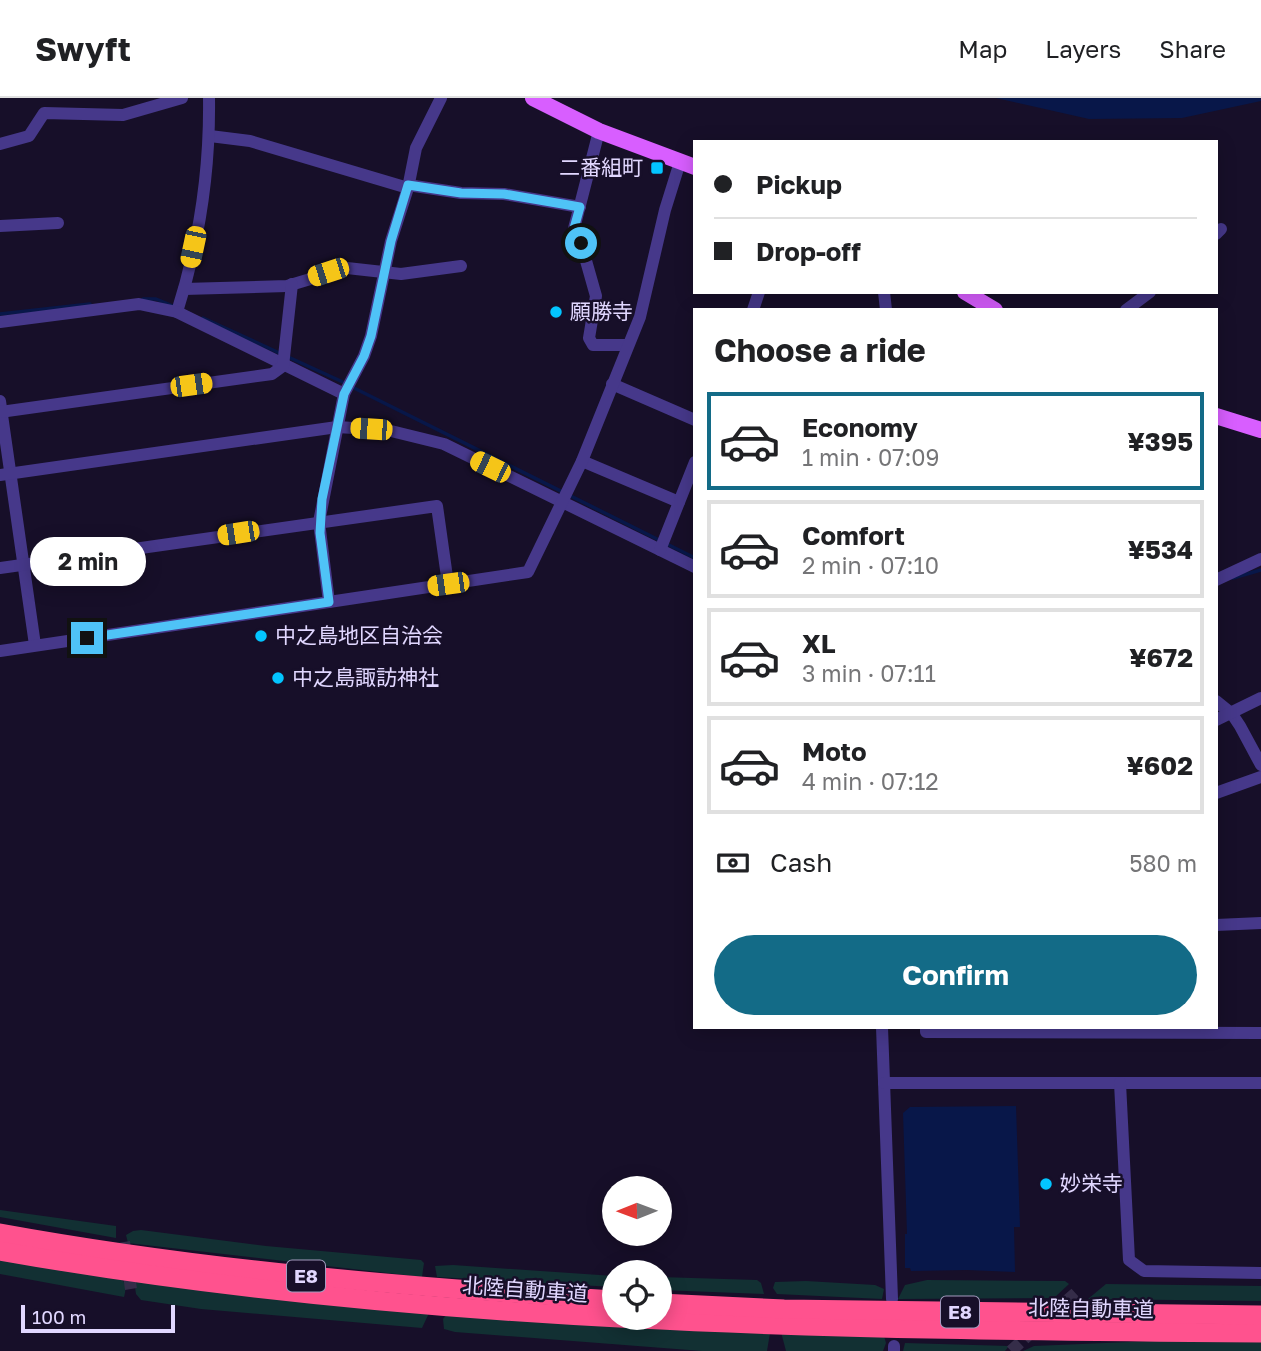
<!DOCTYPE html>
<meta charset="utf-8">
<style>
:root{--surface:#fff;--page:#f2f2f2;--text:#202124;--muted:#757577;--line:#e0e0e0;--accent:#136b87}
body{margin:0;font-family:"Golos Text","Noto Sans JP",sans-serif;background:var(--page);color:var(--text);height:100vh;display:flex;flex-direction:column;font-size:26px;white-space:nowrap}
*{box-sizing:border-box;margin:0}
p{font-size:23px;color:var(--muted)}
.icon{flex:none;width:38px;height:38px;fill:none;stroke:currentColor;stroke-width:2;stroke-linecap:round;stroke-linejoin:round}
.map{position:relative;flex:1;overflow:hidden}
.side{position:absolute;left:693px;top:210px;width:525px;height:721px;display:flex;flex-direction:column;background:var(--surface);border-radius:0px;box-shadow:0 4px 18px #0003}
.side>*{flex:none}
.banner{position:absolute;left:693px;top:42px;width:525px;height:154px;border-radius:0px;box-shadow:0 4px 18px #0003;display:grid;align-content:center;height:154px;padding:0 21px;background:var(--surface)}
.needle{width:46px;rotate:269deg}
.controls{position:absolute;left:602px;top:1078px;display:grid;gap:14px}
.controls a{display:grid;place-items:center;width:70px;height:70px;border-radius:50%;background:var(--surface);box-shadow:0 4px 18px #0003;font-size:35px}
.scale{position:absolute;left:21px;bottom:18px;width:154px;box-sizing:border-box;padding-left:7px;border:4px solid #e1d7ff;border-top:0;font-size:19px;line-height:24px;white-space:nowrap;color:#e1d7ff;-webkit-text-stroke:5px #170f29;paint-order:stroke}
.end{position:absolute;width:32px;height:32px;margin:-16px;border:9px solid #4fc3f7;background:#111;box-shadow:0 0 0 4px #111}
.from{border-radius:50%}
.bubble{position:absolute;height:49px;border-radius:24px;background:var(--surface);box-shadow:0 4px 18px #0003;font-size:23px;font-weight:700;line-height:49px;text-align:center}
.car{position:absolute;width:21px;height:42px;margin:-21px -10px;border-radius:9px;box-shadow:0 0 5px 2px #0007;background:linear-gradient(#f5c518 24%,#345 0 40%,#f5c518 0 76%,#345 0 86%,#f5c518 0)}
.banner b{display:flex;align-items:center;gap:24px;height:66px;font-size:26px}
.banner b+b{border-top:2px solid var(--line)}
.banner i{width:18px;height:18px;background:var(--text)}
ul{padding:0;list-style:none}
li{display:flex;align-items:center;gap:21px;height:98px;margin:0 14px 10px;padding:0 7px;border:4px solid var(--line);border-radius:0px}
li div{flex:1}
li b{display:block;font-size:26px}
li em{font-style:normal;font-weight:700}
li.current{border-color:var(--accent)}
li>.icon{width:63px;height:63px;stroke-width:1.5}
h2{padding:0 21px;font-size:32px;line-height:84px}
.pay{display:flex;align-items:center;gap:18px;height:77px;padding:0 21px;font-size:26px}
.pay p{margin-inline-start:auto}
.action{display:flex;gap:14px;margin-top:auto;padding:14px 21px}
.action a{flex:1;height:80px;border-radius:42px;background:var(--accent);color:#fff;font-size:28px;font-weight:700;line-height:80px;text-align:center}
header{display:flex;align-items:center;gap:42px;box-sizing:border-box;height:98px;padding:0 35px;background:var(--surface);border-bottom:2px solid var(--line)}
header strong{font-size:33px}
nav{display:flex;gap:38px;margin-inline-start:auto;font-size:24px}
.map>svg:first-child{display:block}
.green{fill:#123033}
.water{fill:#081749}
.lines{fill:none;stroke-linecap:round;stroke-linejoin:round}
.stream{stroke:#081749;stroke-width:3.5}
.minor-tunnel{stroke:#352d49;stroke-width:12;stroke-dasharray:12 6;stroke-linecap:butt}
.minor{stroke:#46388a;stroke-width:12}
.major{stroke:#d85eff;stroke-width:16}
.highway{stroke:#ff528e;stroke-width:19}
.route{stroke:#4fc3f7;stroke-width:9}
.poi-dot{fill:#03c5ff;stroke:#170f29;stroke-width:2.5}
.labels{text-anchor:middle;stroke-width:5;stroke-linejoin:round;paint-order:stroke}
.shield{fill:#170f29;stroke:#a49bbf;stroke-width:2}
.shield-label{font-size:19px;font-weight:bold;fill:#e1d7ff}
.poi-label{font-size:21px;fill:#e1d7ff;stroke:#170f29;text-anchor:start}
.street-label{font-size:21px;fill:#e1d7ff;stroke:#170f29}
</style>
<header>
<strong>Swyft</strong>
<nav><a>Map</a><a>Layers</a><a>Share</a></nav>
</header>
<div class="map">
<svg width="1261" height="1253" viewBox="0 0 1261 1253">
<rect width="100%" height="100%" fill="#170f29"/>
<!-- green -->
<g class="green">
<path d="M0,1112L116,1128V1140L0,1119Z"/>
<path d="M141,1132L266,1148L421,1162L424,1165L422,1179L128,1145L126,1137L133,1133Z"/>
<path d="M0,1159L119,1180C127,1184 126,1191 124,1199L0,1176Z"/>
<path d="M453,1167L614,1178V1189L437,1179L435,1168Z"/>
<path d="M660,1179L757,1182L761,1185L764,1196L660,1192Z"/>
<path d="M134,1182L429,1215L422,1230L201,1211L141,1202L136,1196Z"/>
<path d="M927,1182L1065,1183L1069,1186L1054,1200L898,1201L905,1187Z"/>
<path d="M806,1183L875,1187L884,1191L882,1201L777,1196L773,1190L775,1184Z"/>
<path d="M1106,1186L1261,1188V1203L1088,1201Z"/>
<path d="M447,1216L770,1235L767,1253H702L455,1234L444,1231L443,1221Z"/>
<path d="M781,1234L884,1238L886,1245L883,1253H786Z"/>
<path d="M1153,1243H1261V1253H1023L1034,1248Z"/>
<path d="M905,1245L1009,1248L1005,1253H903Z"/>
</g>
<!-- water -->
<g class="water">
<path d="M996,0H1261V3L1182,20L1089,21Z"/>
<path d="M1016,1008L1020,1129H1014L1015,1174L967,1172L911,1173L910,1170H905V1136H907L903,1015L910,1009Z"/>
</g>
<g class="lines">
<!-- stream -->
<g class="stream">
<path d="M143,201H156L173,208"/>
<path d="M0,216L90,206"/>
<path d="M203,220L345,285"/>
<path d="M352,289L695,460"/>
<path d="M1233,480L1261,472"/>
</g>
<!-- minor-tunnel -->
<g class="minor-tunnel">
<path d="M124,1144L131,1191"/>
<path d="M1053,1215L1079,1192"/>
<path d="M1011,1253L1034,1232"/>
</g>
<!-- minor -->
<g class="minor">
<path d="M210,38L250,43L408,90"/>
<path d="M0,46L29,38L44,15L123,17L182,0"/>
<path d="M408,87L461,95L504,96L580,109"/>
<path d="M0,128L58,125"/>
<path d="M1216,136L1221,131"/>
<path d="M571,141L581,145L596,198L589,240L593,247H627"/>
<path d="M569,150L599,33"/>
<path d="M184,191L287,188L347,170L401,176L461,168"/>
<path d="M884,194L886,212"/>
<path d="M753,212L759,194"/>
<path d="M1126,212L1150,194"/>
<path d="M177,214C199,145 210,72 209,0"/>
<path d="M0,224L139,206L177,214L344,296"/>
<path d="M612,286L695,322"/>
<path d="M0,303L35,547"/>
<path d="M0,314L272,276L283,268L292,186"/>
<path d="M582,363L679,404"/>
<path d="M0,377L337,329L387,332L444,346L695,469"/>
<path d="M660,452L695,364"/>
<path d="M0,470L437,408L448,486"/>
<path d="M1216,482L1261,461"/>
<path d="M329,504L528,474L582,363L640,219L665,112L680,64"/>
<path d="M0,553L329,504L319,424L344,296L364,258L371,238L391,143L408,90L416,50L441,0"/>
<path d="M1216,603L1232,616L1240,628L1261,667"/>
<path d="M1216,622L1261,600"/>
<path d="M1216,695L1261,679"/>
<path d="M1216,827L1261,825"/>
<path d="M882,929L892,1201"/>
<path d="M926,929V934L1261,935"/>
<path d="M884,985H1261"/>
<path d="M1120,985L1129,1162L1144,1173L1261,1175"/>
<path d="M894,1248V1253"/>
</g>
<!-- major -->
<g class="major">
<path d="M533,0L599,33L695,69"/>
<path d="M965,194L995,212"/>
<path d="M1216,318L1261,332"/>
</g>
<!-- highway -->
<g class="highway">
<path d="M0,1135C203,1172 409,1189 614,1202"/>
<path d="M0,1153C416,1227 839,1232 1261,1235"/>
<path d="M660,1205L784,1211L1261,1217"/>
</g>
</g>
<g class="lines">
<!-- route -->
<path class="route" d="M87,540L329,504L320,435L322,401L344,296L364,258L371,238L391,143L408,87L461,95L504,96L580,109L571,141L581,145"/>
</g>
<!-- markers -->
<g class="poi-dot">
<rect x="650" y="63" width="14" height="14" rx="3.5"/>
<circle cx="556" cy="214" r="7"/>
<circle cx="261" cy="538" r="7"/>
<circle cx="278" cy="580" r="7"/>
<circle cx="1046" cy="1086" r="7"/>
</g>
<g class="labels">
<!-- shield labels -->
<g class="shield">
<rect x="287" y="1162.5" width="38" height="31" rx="5"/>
<rect x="941" y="1198.5" width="38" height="31" rx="5"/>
</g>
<g class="shield-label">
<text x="306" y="1185">E8</text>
<text x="960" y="1221">E8</text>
</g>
<!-- poi labels -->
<g class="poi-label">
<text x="643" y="77" text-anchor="end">二番組町</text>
<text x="570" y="221">願勝寺</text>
<text x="275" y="545">中之島地区自治会</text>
<text x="292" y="587">中之島諏訪神社</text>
<text x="1060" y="1093">妙栄寺</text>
</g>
<!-- street labels -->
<g class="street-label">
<text transform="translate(525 1192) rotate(4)" y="7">北陸自動車道</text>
<text transform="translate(1091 1211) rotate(1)" y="7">北陸自動車道</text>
</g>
</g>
</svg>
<div class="controls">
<a><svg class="needle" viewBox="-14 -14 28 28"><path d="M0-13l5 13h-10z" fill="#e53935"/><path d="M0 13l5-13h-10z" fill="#757577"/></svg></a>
<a><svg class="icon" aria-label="locate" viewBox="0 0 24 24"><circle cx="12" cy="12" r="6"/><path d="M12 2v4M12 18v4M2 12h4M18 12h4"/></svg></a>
</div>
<div class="scale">100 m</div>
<i class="end from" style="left:581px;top:145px"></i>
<i class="end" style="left:87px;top:540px"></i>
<div class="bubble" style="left:30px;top:439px;width:116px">2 min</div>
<i class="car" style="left:193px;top:149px;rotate:192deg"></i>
<i class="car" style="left:328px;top:174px;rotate:252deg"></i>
<i class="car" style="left:191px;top:287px;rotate:82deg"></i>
<i class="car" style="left:371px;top:331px;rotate:274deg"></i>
<i class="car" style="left:490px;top:369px;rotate:296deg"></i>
<i class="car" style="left:238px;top:435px;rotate:261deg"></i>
<i class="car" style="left:448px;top:486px;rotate:262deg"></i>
<div class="banner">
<b><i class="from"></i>Pickup</b>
<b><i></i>Drop-off</b>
</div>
<section class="side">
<h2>Choose a ride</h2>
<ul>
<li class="current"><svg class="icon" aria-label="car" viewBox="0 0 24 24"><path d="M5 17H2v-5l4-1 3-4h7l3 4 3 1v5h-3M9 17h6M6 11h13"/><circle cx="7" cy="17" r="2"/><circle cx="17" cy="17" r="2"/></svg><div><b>Economy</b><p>1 min · 07:09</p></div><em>¥395</em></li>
<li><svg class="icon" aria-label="car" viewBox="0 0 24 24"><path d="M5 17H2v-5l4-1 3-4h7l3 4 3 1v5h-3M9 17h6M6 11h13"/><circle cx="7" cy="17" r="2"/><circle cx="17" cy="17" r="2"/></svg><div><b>Comfort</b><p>2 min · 07:10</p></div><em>¥534</em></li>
<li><svg class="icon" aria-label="car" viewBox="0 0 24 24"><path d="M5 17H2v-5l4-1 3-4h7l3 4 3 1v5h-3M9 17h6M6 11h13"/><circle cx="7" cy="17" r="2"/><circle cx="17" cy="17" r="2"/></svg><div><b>XL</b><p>3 min · 07:11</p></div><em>¥672</em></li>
<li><svg class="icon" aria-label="car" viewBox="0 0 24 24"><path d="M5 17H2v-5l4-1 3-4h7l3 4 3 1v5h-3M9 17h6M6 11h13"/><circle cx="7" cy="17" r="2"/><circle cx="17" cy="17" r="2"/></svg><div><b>Moto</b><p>4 min · 07:12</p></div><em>¥602</em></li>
</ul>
<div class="pay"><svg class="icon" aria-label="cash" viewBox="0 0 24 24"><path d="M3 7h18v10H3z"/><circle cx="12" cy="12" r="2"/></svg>Cash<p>580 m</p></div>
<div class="action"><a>Confirm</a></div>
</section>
</div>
